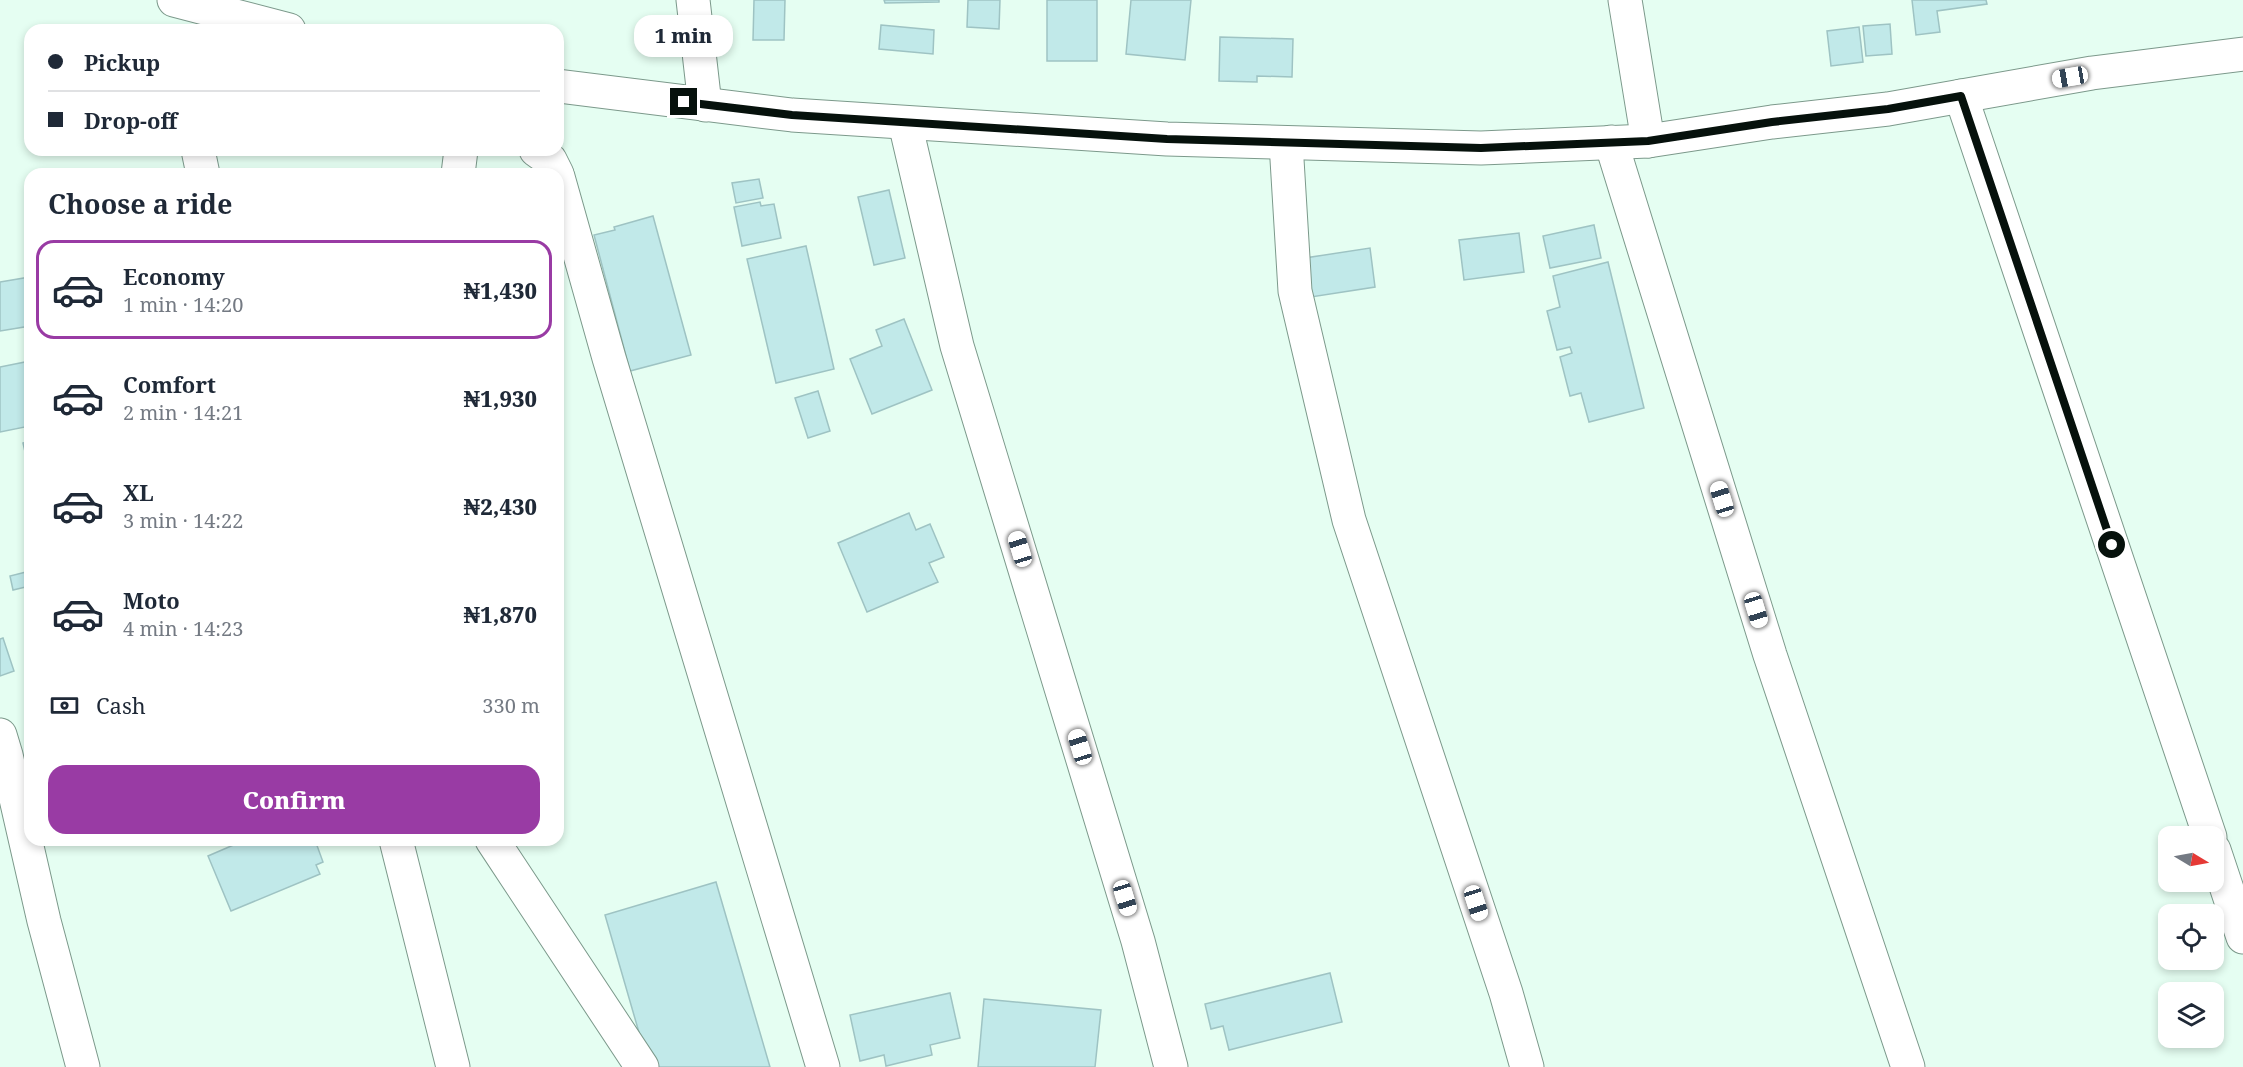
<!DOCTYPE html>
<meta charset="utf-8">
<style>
:root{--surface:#fff;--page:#f2f2f3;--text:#1f2937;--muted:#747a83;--line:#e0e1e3;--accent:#993ba4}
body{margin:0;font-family:"Noto Serif",serif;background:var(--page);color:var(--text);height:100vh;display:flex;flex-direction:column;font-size:22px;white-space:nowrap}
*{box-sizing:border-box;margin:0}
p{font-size:20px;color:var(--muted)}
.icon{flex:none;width:33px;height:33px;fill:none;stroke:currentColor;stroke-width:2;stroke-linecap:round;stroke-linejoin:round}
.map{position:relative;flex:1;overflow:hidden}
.sheet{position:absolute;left:24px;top:168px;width:540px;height:678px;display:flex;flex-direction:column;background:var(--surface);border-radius:18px;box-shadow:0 3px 9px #0003}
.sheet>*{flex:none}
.top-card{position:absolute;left:24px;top:24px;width:540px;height:132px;border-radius:18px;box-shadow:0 3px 9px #0003;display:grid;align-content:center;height:132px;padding:0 24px;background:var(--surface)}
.needle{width:39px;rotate:100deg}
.fabs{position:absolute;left:2158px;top:826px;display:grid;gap:12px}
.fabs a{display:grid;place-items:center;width:66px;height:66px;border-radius:12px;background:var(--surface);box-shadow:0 3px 9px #0003;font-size:30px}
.end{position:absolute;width:27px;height:27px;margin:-14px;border:8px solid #06110c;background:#fff;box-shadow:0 0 0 3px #fff}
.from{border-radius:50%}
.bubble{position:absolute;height:42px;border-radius:18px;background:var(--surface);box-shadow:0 3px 9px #0003;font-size:20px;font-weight:800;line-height:42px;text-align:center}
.car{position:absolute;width:18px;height:36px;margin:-18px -9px;border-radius:8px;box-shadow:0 0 4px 2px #0007;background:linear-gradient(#fff 24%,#345 0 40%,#fff 0 76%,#345 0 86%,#fff 0)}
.top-card b{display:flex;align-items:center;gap:21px;height:57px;font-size:22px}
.top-card b+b{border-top:2px solid var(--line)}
.top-card i{width:15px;height:15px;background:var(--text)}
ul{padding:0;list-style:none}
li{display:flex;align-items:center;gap:18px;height:99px;margin:0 12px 9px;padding:0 12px;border:3px solid transparent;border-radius:18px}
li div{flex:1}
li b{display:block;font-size:22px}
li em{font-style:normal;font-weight:800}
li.current{border-color:var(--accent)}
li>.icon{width:54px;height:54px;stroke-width:1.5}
h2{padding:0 24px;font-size:27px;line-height:72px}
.pay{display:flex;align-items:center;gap:15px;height:66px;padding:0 24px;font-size:22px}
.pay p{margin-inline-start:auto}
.cta{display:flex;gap:12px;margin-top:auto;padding:12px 24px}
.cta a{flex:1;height:69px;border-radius:18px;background:var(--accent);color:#fff;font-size:24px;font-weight:800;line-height:69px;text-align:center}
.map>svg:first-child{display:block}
.building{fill:#c1e9e9;stroke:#9ec3c3;stroke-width:1.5}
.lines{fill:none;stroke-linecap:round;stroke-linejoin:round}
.minor-casing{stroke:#7c998b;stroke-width:35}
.minor{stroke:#fff;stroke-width:33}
.route{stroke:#06110c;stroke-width:8}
</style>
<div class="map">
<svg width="2243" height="1067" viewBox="0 0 2243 1067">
<rect width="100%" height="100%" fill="#e5fef2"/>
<!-- building -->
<g class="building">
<path d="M754,0H785L784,40H753Z"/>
<path d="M884,0H939V2L885,3Z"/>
<path d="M968,0H1000L999,29L967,27Z"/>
<rect x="1047" y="0" width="50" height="61"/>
<path d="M1131,0H1191L1185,60L1126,54Z"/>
<path d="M1912,0H1986L1987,4L1937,11L1940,32L1916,35Z"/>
<path d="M1890,24L1892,54L1866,56L1863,26Z"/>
<path d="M881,25L934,30L933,54L879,49Z"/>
<path d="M1859,27L1863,62L1831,66L1827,31Z"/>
<path d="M1220,37L1293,39L1292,77L1257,76V82L1219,81Z"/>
<path d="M759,179L763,198L736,203L732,183Z"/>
<path d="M889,190L905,258L874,265L858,197Z"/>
<path d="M760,202L761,206L774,204L781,238L742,246L734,207Z"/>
<path d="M653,216L691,355L630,371L594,235L615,230L614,227Z"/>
<path d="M1594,225L1601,258L1550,268L1543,236Z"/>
<path d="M1519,233L1524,272L1464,280L1459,240Z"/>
<path d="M806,246L834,369L776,383L747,259Z"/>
<path d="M1370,248L1375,287L1311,297L1305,258Z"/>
<path d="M1608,262L1644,408L1589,422L1581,393L1570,396L1560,357L1572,353L1570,347L1557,350L1547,311L1560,307L1553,276Z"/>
<path d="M30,277V326L0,331V282Z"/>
<path d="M904,319L932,390L872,414L850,359L882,346L876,330Z"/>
<path d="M30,361V426L0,432V367Z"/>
<path d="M818,391L830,431L808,438L795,398Z"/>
<path d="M30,441V474L23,443Z"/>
<path d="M909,513L916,530L930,524L944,557L929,563L938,582L867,612L838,543Z"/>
<path d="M30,571V586L13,590L10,576Z"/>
<path d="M3,638L14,671L0,676V639Z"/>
<path d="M245,840H315L323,862L316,865L320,874L231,911L208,856Z"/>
<path d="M716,882L770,1067H649L605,915Z"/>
<path d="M1330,973L1342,1022L1229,1050L1223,1026L1211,1029L1205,1004Z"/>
<path d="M950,993L960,1038L930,1045L932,1055L886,1066L884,1055L860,1061L850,1015Z"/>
<path d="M984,999L1101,1010L1095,1067H978Z"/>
</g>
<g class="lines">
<!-- minor casing -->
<g class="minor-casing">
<g id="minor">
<path d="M174,0L289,30"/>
<path d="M693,0L705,105"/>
<path d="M1625,0L1648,141"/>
<path d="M558,86L792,115L1167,139L1481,148L1648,141L1772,122L1888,109L2092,73L2243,54"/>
<path d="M1961,96L2210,837"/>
<path d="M905,123L957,346L1138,941L1171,1067"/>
<path d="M1611,142L1770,655L1908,1067"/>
<path d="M1286,143L1295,291L1349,520L1506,993L1527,1067"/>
<path d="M198,150L203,174"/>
<path d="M536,150L550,160L557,174"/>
<path d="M458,174L461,150"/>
<path d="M558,177L609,358L823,1067"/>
<path d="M0,735L6,755L44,921L83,1067"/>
<path d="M396,840L453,1067"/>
<path d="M492,840L642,1067"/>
<path d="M2214,850L2243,937"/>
</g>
</g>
<!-- minor -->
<use href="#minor" class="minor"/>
</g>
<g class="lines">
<!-- route -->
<path class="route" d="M684,102L792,115L1167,139L1481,148L1648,141L1772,122L1888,109L1961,96L2112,545"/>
</g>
</svg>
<div class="fabs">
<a><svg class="needle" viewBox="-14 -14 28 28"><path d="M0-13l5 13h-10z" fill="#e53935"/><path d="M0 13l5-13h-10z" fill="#747a83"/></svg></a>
<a><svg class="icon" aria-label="locate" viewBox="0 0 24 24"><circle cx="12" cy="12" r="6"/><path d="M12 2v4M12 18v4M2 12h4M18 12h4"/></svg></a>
<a><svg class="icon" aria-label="layers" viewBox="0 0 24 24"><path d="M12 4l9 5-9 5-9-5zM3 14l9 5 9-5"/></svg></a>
</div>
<i class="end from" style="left:2112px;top:545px"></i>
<i class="end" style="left:684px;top:102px"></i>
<div class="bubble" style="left:634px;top:15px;width:99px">1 min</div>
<i class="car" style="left:2070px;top:77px;rotate:260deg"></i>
<i class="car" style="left:1722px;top:499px;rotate:343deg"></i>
<i class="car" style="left:1020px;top:549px;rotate:343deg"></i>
<i class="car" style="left:1756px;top:610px;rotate:163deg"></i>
<i class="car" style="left:1080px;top:747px;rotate:343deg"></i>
<i class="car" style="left:1125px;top:898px;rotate:163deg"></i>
<i class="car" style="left:1476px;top:903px;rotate:162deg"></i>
<div class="top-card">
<b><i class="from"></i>Pickup</b>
<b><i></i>Drop-off</b>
</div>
<section class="sheet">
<h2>Choose a ride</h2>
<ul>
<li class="current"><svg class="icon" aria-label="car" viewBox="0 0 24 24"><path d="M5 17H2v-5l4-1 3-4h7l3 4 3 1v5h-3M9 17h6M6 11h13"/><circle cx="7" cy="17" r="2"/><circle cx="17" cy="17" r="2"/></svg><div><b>Economy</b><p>1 min · 14:20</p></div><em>₦1,430</em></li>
<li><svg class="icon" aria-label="car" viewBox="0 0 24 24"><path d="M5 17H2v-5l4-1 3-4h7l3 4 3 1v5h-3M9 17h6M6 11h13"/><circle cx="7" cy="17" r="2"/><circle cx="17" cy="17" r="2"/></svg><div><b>Comfort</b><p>2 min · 14:21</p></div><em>₦1,930</em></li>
<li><svg class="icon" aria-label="car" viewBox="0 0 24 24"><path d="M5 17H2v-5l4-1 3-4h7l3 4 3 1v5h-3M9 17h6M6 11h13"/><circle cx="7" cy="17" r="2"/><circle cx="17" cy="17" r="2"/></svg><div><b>XL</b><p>3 min · 14:22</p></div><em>₦2,430</em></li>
<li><svg class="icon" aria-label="car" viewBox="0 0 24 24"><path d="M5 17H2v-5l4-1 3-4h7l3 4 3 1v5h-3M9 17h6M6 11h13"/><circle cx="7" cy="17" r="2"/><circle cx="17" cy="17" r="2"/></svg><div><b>Moto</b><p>4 min · 14:23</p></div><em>₦1,870</em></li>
</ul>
<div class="pay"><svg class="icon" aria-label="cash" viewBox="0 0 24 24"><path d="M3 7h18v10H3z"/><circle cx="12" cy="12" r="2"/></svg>Cash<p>330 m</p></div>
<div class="cta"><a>Confirm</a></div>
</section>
</div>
